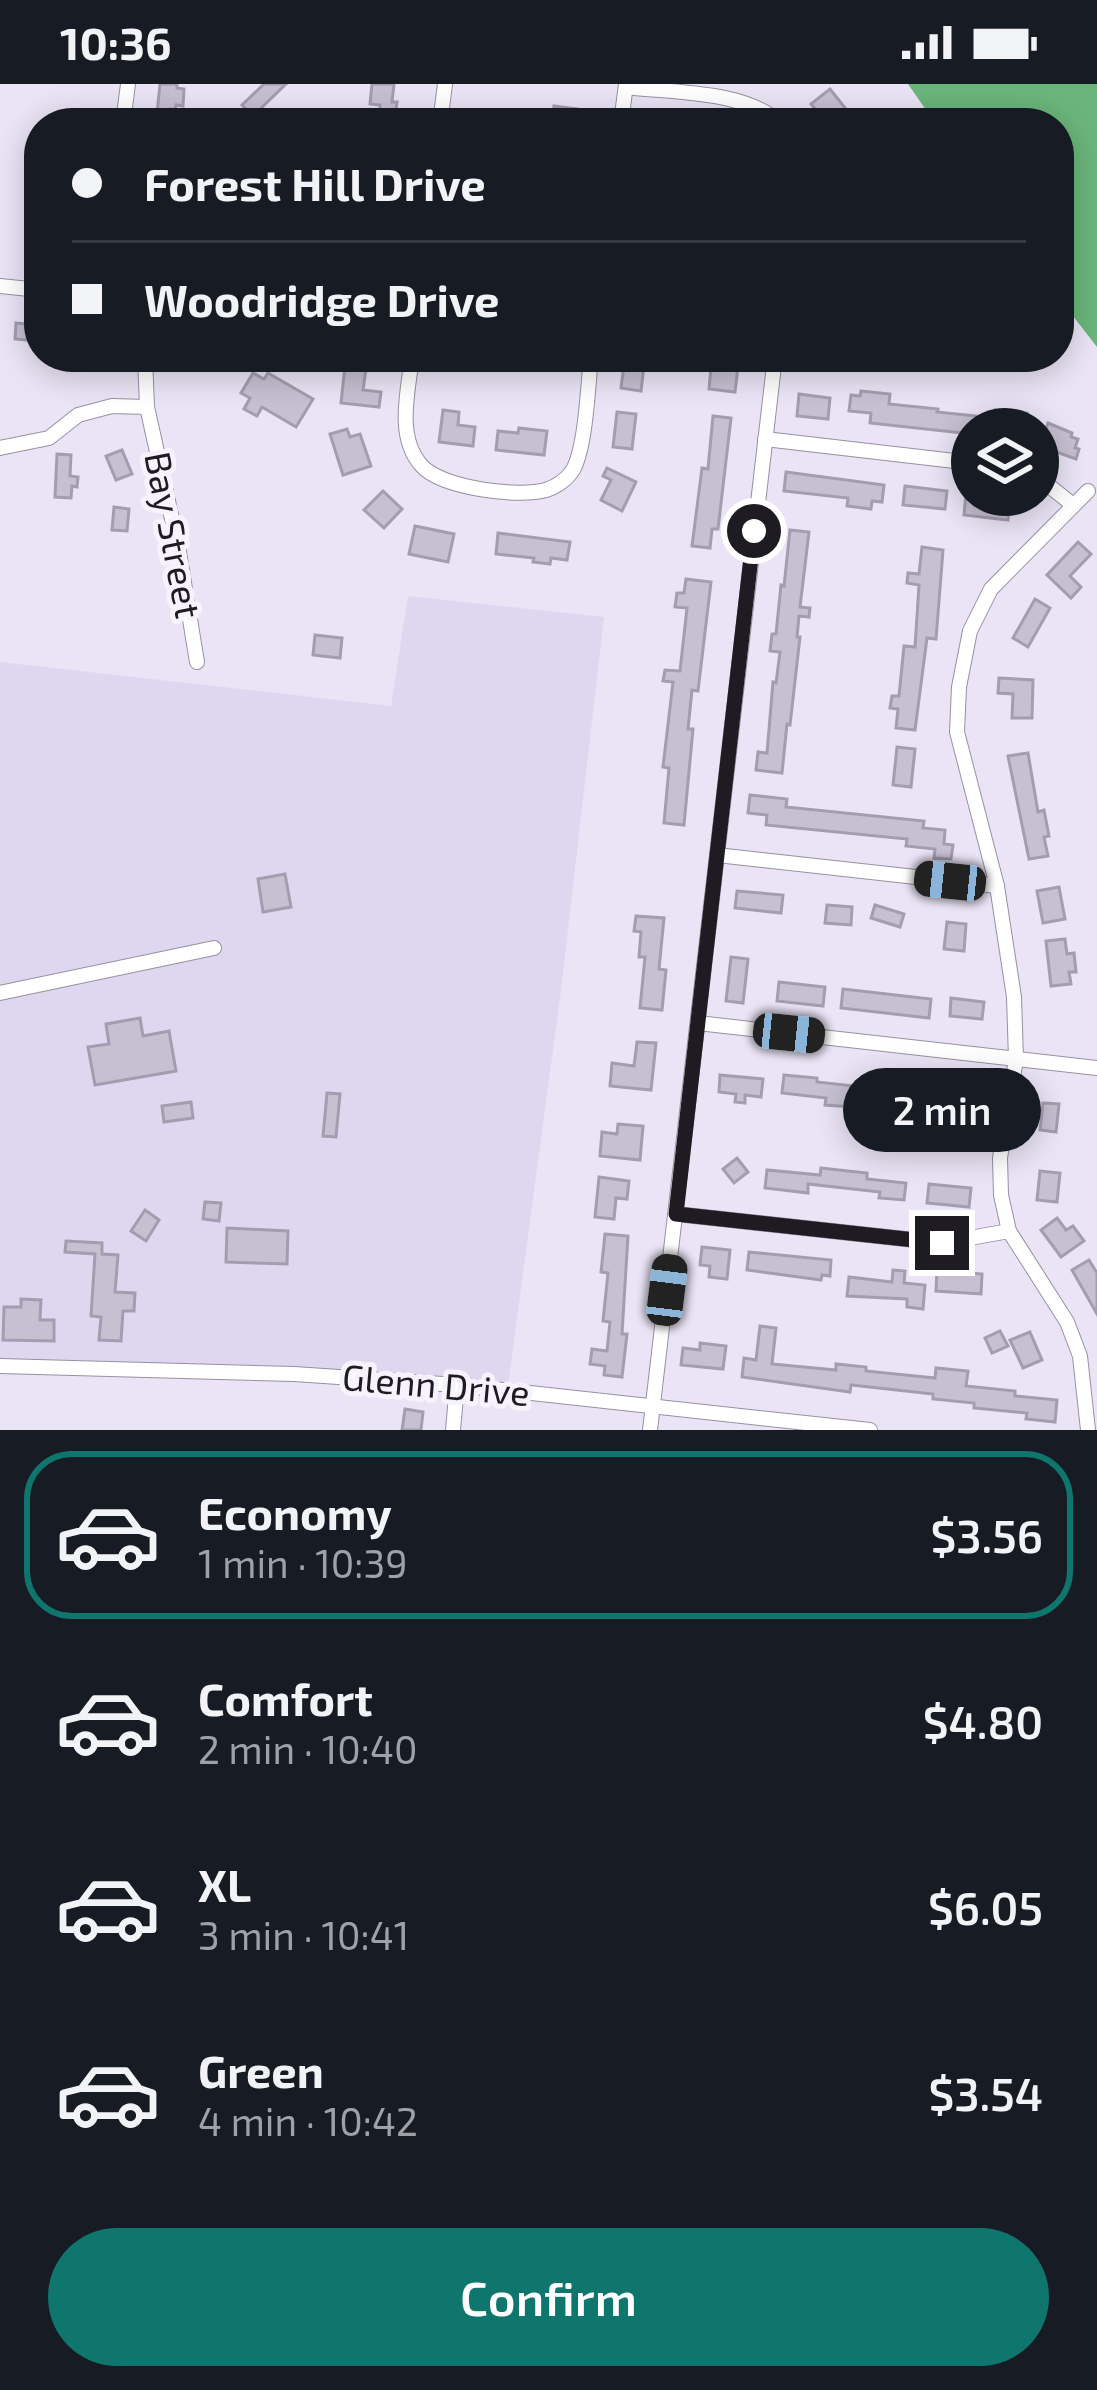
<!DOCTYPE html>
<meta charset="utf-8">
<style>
:root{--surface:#171b24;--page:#242831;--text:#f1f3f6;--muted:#9ea1a6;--line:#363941;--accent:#0f766e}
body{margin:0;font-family:"Exo 2",sans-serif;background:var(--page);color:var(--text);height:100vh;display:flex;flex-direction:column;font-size:45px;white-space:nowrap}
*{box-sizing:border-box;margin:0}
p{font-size:39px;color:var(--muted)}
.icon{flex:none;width:66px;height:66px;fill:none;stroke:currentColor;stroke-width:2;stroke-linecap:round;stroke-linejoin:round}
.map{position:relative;height:1346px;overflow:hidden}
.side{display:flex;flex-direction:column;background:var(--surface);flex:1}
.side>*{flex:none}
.guide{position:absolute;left:24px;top:24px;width:1050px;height:264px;border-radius:48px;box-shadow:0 6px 30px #0003;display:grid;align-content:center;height:264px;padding:0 48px;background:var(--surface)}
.buttons{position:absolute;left:951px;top:324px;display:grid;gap:24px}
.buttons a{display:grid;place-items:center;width:108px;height:108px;border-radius:50%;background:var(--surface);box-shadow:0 6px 30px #0003;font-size:60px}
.end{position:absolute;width:54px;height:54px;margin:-27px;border:15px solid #1e1c22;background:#fff;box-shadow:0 0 0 6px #fff}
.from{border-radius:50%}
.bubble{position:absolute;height:84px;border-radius:42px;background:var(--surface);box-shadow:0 6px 30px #0003;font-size:39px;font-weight:600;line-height:84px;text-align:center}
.car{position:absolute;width:36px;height:72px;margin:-36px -18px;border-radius:15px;box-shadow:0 0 9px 3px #0007;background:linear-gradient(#222 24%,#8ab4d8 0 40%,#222 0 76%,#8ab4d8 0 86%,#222 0)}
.guide b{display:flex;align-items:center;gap:42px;height:114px;font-size:45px}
.guide b+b{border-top:3px solid var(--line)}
.guide i{width:30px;height:30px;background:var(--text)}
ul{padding:21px 0 0;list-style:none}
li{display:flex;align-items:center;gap:36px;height:168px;margin:0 24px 18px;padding:0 24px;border:6px solid transparent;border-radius:48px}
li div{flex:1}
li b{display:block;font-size:45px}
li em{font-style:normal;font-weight:600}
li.current{border-color:var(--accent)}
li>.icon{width:108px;height:108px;stroke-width:1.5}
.primary-button{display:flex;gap:24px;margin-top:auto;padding:24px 48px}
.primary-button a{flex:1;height:138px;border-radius:72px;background:var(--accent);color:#fff;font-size:48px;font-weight:600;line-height:138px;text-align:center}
.status{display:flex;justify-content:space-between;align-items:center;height:84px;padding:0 60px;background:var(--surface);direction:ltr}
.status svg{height:33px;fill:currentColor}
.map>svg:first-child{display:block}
.built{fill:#dfd7f0}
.forest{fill:#6bb57a}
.building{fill:#c6c0d2;stroke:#a39eaf;stroke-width:3}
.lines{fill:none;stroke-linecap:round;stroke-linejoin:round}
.street-casing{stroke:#9691a1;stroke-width:16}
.street{stroke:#fff;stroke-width:14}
.route{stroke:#1e1c22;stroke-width:15}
.labels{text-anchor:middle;stroke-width:10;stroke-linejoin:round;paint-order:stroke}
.street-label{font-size:36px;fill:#1e1c22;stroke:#f6f3fe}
</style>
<div class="status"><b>10:36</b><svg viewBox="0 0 49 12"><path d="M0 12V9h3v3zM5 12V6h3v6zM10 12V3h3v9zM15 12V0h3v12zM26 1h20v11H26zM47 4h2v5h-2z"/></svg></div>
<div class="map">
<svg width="1097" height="1346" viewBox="0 0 1097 1346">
<rect width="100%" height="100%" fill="#eae4f6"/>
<!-- built -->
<path class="built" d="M408,512L604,533L561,906L508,1301L0,1283V578L391,622Z"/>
<!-- forest -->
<path class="forest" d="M908,0H1097V263L1059,214V39H935Z"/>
<!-- building -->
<g class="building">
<path d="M160,0H177V4L184,5L183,22L176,21L175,26L170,25L169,39H156Z"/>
<path d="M264,0H286L253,32L242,21Z"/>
<path d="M372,0H394L392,18H397L395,35L379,34L380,21L370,20Z"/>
<path d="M830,5L857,39H827L811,20Z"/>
<path d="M554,22L578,25L577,39H552Z"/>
<path d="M16,239L39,241L38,257L15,255Z"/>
<path d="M625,273H645L641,307L621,304Z"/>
<path d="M712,273L739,274L735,308L709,305Z"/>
<path d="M345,282L366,285L363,306L381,308L379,323L341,319Z"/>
<path d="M253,289L264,295L268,289L313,315L296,343L262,323L257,332L244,325L250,314L241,309Z"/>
<path d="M861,307L890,310L889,320L938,325L937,328L995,334V326L1027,329L1025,345H972V350L870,339L871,329L849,327L851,311L860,312Z"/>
<path d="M799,310L830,314L828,335L797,332Z"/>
<path d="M443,326L459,328L458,341L475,343L473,362L439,358Z"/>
<path d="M617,328L636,330L632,365L613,363Z"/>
<path d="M713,332L731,334L718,445H712L710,464L692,462L702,384L708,385Z"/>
<path d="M1048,339L1072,349L1071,353L1078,355L1075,364L1079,365L1076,375L1045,364L1047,360L1041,358Z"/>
<path d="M519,344L547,347L544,371L496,366L498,347L518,349Z"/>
<path d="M347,345L350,353L360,350L371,382L343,391L330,350Z"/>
<path d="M122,366L132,390L116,396L106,372Z"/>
<path d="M57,370L71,371L70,392L78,393L77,403L72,402L71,414L55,413Z"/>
<path d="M607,384L636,398L622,427L601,416L611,396L603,392Z"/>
<path d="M786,388L884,401L882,418L872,417L871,425L847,422L848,414L784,407Z"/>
<path d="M905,402L947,407L945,425L903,421Z"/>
<path d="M383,407L402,425L384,444L364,426Z"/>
<path d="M966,409L1010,414L1008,436L964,431Z"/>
<path d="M114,423L129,425L127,447L112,446Z"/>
<path d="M415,442L454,450L448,478L409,470Z"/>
<path d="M790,446L809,448L800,523L810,524L809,533L799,532L797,553H800L790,641L787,640L782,689L756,686L758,668L767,669L773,598L776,599L780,568L770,567L772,550H776L781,501L784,502Z"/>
<path d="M498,449L570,458L567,476L551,474L550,480L533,478L534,474L496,470Z"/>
<path d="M1078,458L1091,470L1070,492L1081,503L1071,514L1047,491Z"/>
<path d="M922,463L943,466L936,555L927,554L915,646L896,644L898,625L890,624L892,612H899L904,562L915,563L919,501L907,499L908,489L919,490Z"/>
<path d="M686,495L711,498L698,607L692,606L688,645H693L684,741L664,739L669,684L663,683L673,598L663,597L665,586L680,587L687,524L675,523L677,509H684Z"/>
<path d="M1035,515L1050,524L1028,563L1013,554Z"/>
<path d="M315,551L342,554L340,574L313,571Z"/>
<path d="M999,594L1033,596L1032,634H1012L1013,610L998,609Z"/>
<path d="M897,663L915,665L911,703L893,701Z"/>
<path d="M1028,669L1038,728L1044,726L1049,752L1044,753L1048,772L1029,775L1008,672Z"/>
<path d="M750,711L787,715L786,723L924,737L923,744L945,746L944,760L953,761L951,775L934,774L935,765L906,762L907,755L766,741L767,731L748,729Z"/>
<path d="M285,790L291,823L263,828L258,795Z"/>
<path d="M1059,803L1065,835L1043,839L1037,807Z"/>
<path d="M737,807L783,811L781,829L735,824Z"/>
<path d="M827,821L852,823L851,841L825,839Z"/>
<path d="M875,821L904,830L900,843L871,834Z"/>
<path d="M636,832L664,834L659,885L666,886L662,926L640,924L645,873H639L641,848L634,847Z"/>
<path d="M947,838L966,840L964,867L944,865Z"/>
<path d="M1065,855L1067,870L1074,869L1076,888H1069L1071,900L1051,902L1046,857Z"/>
<path d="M731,873L748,875L743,919L726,917Z"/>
<path d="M779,898L825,903L823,922L777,917Z"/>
<path d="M843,905L931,915L929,934L841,924Z"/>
<path d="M951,914L984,918L982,935L950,932Z"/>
<path d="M140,934L143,952L169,947L176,987L95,1001L88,963L109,960L106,940Z"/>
<path d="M637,958L656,959L651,1006L610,1002L612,979L634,982Z"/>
<path d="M720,991L763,995L761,1013L745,1011V1019L735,1018L736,1010L719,1008Z"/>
<path d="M784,991L817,994V998L927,1010L924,1028L825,1021L826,1014L782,1009Z"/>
<path d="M955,1005L973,1007L970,1043L942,1040L943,1022H953Z"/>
<path d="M327,1009L340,1010L336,1053L323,1052Z"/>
<path d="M191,1018L193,1034L164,1038L162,1022Z"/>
<path d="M1043,1019L1059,1020L1056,1048L1040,1046Z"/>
<path d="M618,1040L643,1042L640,1076L600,1072L602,1048L617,1050Z"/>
<path d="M737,1074L748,1088L734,1099L723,1085Z"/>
<path d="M821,1084L867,1089V1095L906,1099L904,1116L879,1114L880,1108L808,1100V1109L765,1104L767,1086L820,1091Z"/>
<path d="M1040,1087L1060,1089L1057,1118L1037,1116Z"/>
<path d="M599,1093L629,1097L627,1115L616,1114L614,1135L595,1133Z"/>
<path d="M929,1100L971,1104L969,1123L927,1119Z"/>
<path d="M205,1118L221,1119L219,1137L203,1135Z"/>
<path d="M145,1126L159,1136L146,1157L131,1147Z"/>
<path d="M1057,1134L1066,1146L1073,1142L1084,1157L1061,1173L1041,1146Z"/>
<path d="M227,1144L288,1147L287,1180L226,1178Z"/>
<path d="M605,1150L628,1152L622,1250H627L622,1293L604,1291L605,1282L590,1280L592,1265L607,1267L610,1238L603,1237L608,1189L601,1188Z"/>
<path d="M66,1157L102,1159V1170L118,1171L115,1208L135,1209L134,1227H123L121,1257L99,1256L101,1233L91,1232L95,1170L65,1168Z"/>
<path d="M702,1163L730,1166L727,1195L709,1193L710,1182L700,1181Z"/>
<path d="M749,1168L831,1176L830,1192L822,1191L821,1196L747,1186Z"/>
<path d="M1089,1176L1097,1189V1230L1072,1186Z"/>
<path d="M893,1186L905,1187L904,1199L925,1201L923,1225L907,1223V1215L847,1212L849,1193L892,1198Z"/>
<path d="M937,1186L982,1190L981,1210L936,1207Z"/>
<path d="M21,1215L41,1216L40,1236H54V1257L3,1256L4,1223H21Z"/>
<path d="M760,1242L776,1244L772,1280L836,1286V1280L866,1283V1287L935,1294L936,1284L968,1287L966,1302L1015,1307V1312L1057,1316L1055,1338L1026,1335L1027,1329L974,1324V1319L933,1315V1310L851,1301L850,1308L742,1293L744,1274L756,1276Z"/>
<path d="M1000,1247L1008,1262L992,1269L985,1254Z"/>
<path d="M1030,1248L1042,1276L1023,1284L1010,1256Z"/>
<path d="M700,1259L726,1262L723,1285L681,1281L683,1264L700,1266Z"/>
<path d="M405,1325L423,1328L421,1346H402Z"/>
</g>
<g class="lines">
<!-- street casing -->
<g class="street-casing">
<g id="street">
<path d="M626,3C673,9 744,6 780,39"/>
<path d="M123,39L128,0"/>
<path d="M440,39L445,0"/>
<path d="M621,39L626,0"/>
<path d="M0,202L39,206"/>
<path d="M145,273L147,323L178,462L197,578"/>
<path d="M412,273C408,308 396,352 421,381C440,404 518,414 546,406C556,403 569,394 574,384C586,359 588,302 591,273"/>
<path d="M765,355L972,379"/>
<path d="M0,364L49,354L78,331L112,322L147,323"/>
<path d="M1038,393L1073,421"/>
<path d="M717,771L997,802"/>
<path d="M0,909L214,864"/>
<path d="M698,939L1097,984"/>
<path d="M676,1130L942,1159L1009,1147"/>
<path d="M0,1282L294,1290L457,1301L870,1346"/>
<path d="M453,1346L457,1301"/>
<path d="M650,1346L775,273"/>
<path d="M1088,1346L1080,1272L1067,1238L1009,1147L1001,1111L1000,1074L1016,975L1014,913L997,802L957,648L959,603L970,547L991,505L1088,407"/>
</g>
</g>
<!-- street -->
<use href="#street" class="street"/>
</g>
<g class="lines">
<!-- route -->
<path class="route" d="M754,447L676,1130L942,1159"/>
</g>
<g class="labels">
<!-- street labels -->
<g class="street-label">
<text transform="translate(173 451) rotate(79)" y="13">Bay Street</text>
<text transform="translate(436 1301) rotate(5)" y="13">Glenn Drive</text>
</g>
</g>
</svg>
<div class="buttons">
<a><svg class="icon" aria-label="layers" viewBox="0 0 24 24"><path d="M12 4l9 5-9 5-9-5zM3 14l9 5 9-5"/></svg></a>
</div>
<i class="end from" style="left:754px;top:447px"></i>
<i class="end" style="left:942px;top:1159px"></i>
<div class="bubble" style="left:843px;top:984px;width:198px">2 min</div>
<i class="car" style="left:950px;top:797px;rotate:276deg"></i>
<i class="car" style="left:789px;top:949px;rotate:96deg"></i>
<i class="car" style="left:667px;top:1206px;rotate:7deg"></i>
<div class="guide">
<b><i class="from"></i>Forest Hill Drive</b>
<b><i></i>Woodridge Drive</b>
</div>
</div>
<section class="side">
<ul>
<li class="current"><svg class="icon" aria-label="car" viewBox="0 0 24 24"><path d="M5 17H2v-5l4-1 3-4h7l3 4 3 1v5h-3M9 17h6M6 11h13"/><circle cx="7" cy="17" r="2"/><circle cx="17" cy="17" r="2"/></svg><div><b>Economy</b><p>1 min · 10:39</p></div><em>$3.56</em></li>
<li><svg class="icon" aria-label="car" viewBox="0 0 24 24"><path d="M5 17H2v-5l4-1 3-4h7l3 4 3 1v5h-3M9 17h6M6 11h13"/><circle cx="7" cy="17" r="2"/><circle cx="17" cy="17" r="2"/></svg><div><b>Comfort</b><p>2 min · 10:40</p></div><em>$4.80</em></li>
<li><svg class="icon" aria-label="car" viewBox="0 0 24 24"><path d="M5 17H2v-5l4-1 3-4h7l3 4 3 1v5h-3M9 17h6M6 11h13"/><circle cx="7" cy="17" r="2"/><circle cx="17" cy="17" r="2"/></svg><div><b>XL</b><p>3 min · 10:41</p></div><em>$6.05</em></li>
<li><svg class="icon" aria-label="car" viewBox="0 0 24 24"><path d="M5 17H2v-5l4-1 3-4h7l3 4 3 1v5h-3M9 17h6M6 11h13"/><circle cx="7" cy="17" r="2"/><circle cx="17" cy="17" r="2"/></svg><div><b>Green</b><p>4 min · 10:42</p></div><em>$3.54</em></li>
</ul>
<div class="primary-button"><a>Confirm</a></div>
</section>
